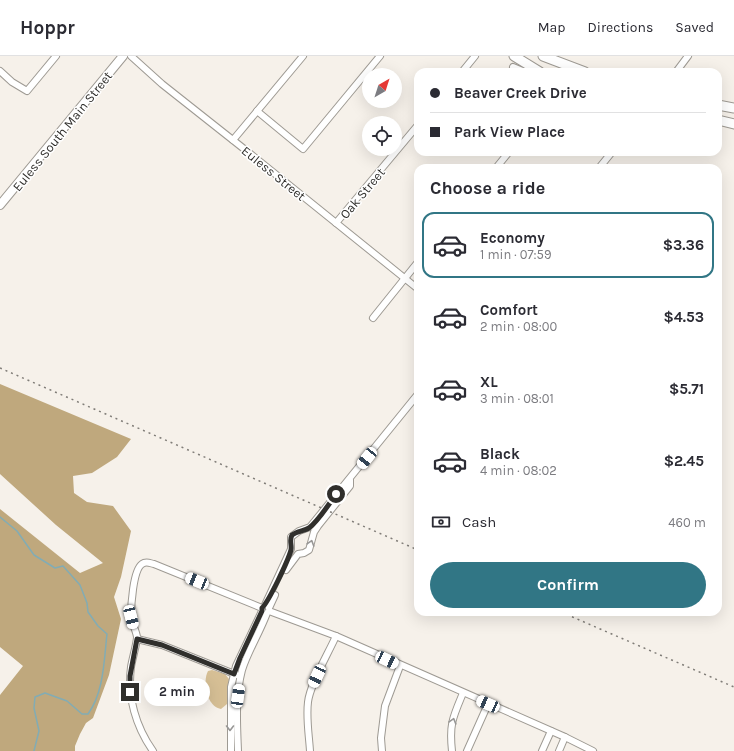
<!DOCTYPE html>
<meta charset="utf-8">
<style>
:root{--surface:#fff;--page:#f7f7f7;--text:#2b2b33;--muted:#7c7c81;--line:#e1e1e2;--accent:#317685}
body{margin:0;font-family:Karla,sans-serif;background:var(--page);color:var(--text);height:100vh;display:flex;flex-direction:column;font-size:15px;white-space:nowrap}
*{box-sizing:border-box;margin:0}
p{font-size:13px;color:var(--muted)}
.icon{flex:none;width:22px;height:22px;fill:none;stroke:currentColor;stroke-width:2;stroke-linecap:round;stroke-linejoin:round}
.map{position:relative;flex:1;overflow:hidden}
.side{position:absolute;left:414px;top:108px;width:308px;height:452px;display:flex;flex-direction:column;background:var(--surface);border-radius:12px;box-shadow:0 4px 16px #0002}
.side>*{flex:none}
.top-card{position:absolute;left:414px;top:12px;width:308px;height:88px;border-radius:12px;box-shadow:0 4px 16px #0002;display:grid;align-content:center;height:88px;padding:0 16px;background:var(--surface)}
.needle{width:26px;rotate:39deg}
.buttons{position:absolute;left:362px;top:12px;display:grid;gap:8px}
.buttons a{display:grid;place-items:center;width:40px;height:40px;border-radius:50%;background:var(--surface);box-shadow:0 4px 16px #0002;font-size:20px}
.end{position:absolute;width:18px;height:18px;margin:-9px;border:5px solid #302f2c;background:#fff;box-shadow:0 0 0 2px #fff}
.from{border-radius:50%}
.bubble{position:absolute;height:28px;border-radius:14px;background:var(--surface);box-shadow:0 4px 16px #0002;font-size:13px;font-weight:700;line-height:28px;text-align:center}
.car{position:absolute;width:12px;height:24px;margin:-12px -6px;border-radius:5px;box-shadow:0 0 3px 1px #0007;background:linear-gradient(#fff 24%,#345 0 40%,#fff 0 76%,#345 0 86%,#fff 0)}
.top-card b{display:flex;align-items:center;gap:14px;height:38px;font-size:15px}
.top-card b+b{border-top:1px solid var(--line)}
.top-card i{width:10px;height:10px;background:var(--text)}
ul{padding:0;list-style:none}
li{display:flex;align-items:center;gap:12px;height:66px;margin:0 8px 6px;padding:0 8px;border:2px solid transparent;border-radius:12px}
li div{flex:1}
li b{display:block;font-size:15px}
li em{font-style:normal;font-weight:700}
li.current{border-color:var(--accent)}
li>.icon{width:36px;height:36px;stroke-width:1.5}
h2{padding:0 16px;font-size:18px;line-height:48px}
.pay{display:flex;align-items:center;gap:10px;height:44px;padding:0 16px;font-size:15px}
.pay p{margin-inline-start:auto}
.cta{display:flex;gap:8px;margin-top:auto;padding:8px 16px}
.cta a{flex:1;height:46px;border-radius:24px;background:var(--accent);color:#fff;font-size:16px;font-weight:700;line-height:46px;text-align:center}
header{display:flex;align-items:center;gap:24px;box-sizing:border-box;height:56px;padding:0 20px;background:var(--surface);border-bottom:1px solid var(--line)}
header strong{font-size:19px}
nav{display:flex;gap:22px;margin-inline-start:auto;font-size:14px}
.map>svg:first-child{display:block}
.green{fill:#d6bf95}
.forest{fill:#bfa87d}
.lines{fill:none;stroke-linecap:round;stroke-linejoin:round}
.stream{stroke:#82acb4;stroke-width:1.5}
.minor-casing{stroke:#9e9a93;stroke-width:8}
.tertiary-casing{stroke:#9e9a93;stroke-width:10}
.secondary-casing{stroke:#9e9a93;stroke-width:11}
.minor{stroke:#fff;stroke-width:6}
.tertiary{stroke:#fff;stroke-width:8}
.secondary{stroke:#fff;stroke-width:9}
.rail{stroke:#807d78;stroke-width:1.5;stroke-dasharray:2 4;stroke-linecap:butt}
.oneway{stroke:#989796}
.route{stroke:#302f2c;stroke-width:5}
.labels{text-anchor:middle;stroke-width:3;stroke-linejoin:round;paint-order:stroke}
.street-label{font-size:13px;fill:#302f2c;stroke:#fff}
</style>
<header>
<strong>Hoppr</strong>
<nav><a>Map</a><a>Directions</a><a>Saved</a></nav>
</header>
<div class="map">
<svg width="734" height="695" viewBox="0 0 734 695">
<rect width="100%" height="100%" fill="#f6f1ea"/>
<!-- green -->
<path class="green" d="M212,614L225,618L229,623L227,648L221,653C207,651 202,626 208,615Z"/>
<!-- forest -->
<path class="forest" d="M0,328L131,383L117,401L92,417L73,420L74,437L87,446L113,450L131,475L121,521L114,541L121,563L109,619L93,662L86,667L80,678L75,690V695H0V639L23,610L0,591V453L80,517L103,507L56,469L0,418Z"/>
<g class="lines">
<!-- stream -->
<path class="stream" d="M0,461L17,475L34,499L55,512L63,510L80,529L87,547L88,556L98,570L107,578C104,604 104,636 88,658H82L67,645L45,637L35,641L34,652L39,675L34,695"/>
<!-- minor casing -->
<g class="minor-casing">
<g id="minor">
<path d="M131,0L162,28L248,96L418,233"/>
<path d="M513,11L525,16"/>
<path d="M0,15L12,26L27,35L56,0"/>
<path d="M462,16L475,0"/>
<path d="M676,16L688,0"/>
<path d="M257,55L303,93L380,0"/>
<path d="M233,84L303,0"/>
<path d="M496,112L509,96"/>
<path d="M599,112L612,96"/>
<path d="M336,167L418,69"/>
<path d="M373,262L418,206"/>
<path d="M286,514L298,498L304,497L309,494L314,476L318,470L350,430V424"/>
<path d="M265,549L291,493V481L299,475L310,471L418,338"/>
<path d="M269,552L275,539"/>
<path d="M269,555L336,580L565,681L593,695"/>
<path d="M137,583L162,589L237,619"/>
<path d="M153,695C136,671 127,641 131,611C132,604 137,587 137,581C136,574 132,568 131,561C131,550 133,514 142,508C146,505 149,507 154,508L262,552"/>
<path d="M231,695V631L236,610L262,555"/>
<path d="M238,695C237,668 235,641 242,614C248,595 260,576 267,557"/>
<path d="M310,695C309,679 306,662 308,646C310,628 328,598 336,580"/>
<path d="M382,695L381,682L385,650L400,610"/>
<path d="M452,695C449,668 453,661 463,637"/>
<path d="M467,695L488,648"/>
<path d="M542,695L551,675"/>
<path d="M559,695L565,681"/>
</g>
</g>
<!-- tertiary casing -->
<g class="tertiary-casing">
<path id="tertiary" d="M0,149L123,0"/>
</g>
<!-- secondary casing -->
<g class="secondary-casing">
<g id="secondary">
<path d="M514,0L540,16"/>
<path d="M543,0L585,16"/>
<path d="M718,49L734,52"/>
<path d="M718,64L734,68"/>
</g>
</g>
<!-- minor -->
<use href="#minor" class="minor"/>
<!-- tertiary -->
<use href="#tertiary" class="tertiary"/>
<!-- secondary -->
<use href="#secondary" class="secondary"/>
<!-- rail -->
<g class="rail">
<path d="M0,312L418,494"/>
<path d="M561,556L734,631"/>
</g>
</g>
<!-- one-way arrows -->
<defs><path id="oneway-chevron" d="M-2-3.5L2.5 0L-2 3.5" fill="none" stroke-width="1.6" stroke-linecap="round" stroke-linejoin="round"/></defs>
<g class="oneway">
<use href="#oneway-chevron" transform="translate(311 487) rotate(-73)"/>
<use href="#oneway-chevron" transform="translate(453 665) rotate(-74)"/>
<use href="#oneway-chevron" transform="translate(230 672) rotate(90)"/>
</g>
<g class="lines">
<!-- route -->
<path class="route" d="M130,636V620L137,583L162,589L234,618L240,602L262,555V552C269,545 288,505 291,494C292,489 289,484 292,479C297,475 304,475 309,472C317,466 330,447 336,438"/>
</g>
<g class="labels">
<!-- street labels -->
<g class="street-label">
<text transform="translate(62 75) rotate(-51)" y="5">Euless South Main Street</text>
<text transform="translate(274 117) rotate(39)" y="5">Euless Street</text>
<text transform="translate(362 137) rotate(-50)" y="5">Oak Street</text>
</g>
</g>
</svg>
<div class="buttons">
<a><svg class="needle" viewBox="-14 -14 28 28"><path d="M0-13l5 13h-10z" fill="#e53935"/><path d="M0 13l5-13h-10z" fill="#7c7c81"/></svg></a>
<a><svg class="icon" aria-label="locate" viewBox="0 0 24 24"><circle cx="12" cy="12" r="6"/><path d="M12 2v4M12 18v4M2 12h4M18 12h4"/></svg></a>
</div>
<i class="end from" style="left:336px;top:438px"></i>
<i class="end" style="left:130px;top:636px"></i>
<div class="bubble" style="left:144px;top:622px;width:66px">2 min</div>
<i class="car" style="left:367px;top:402px;rotate:219deg"></i>
<i class="car" style="left:197px;top:525px;rotate:292deg"></i>
<i class="car" style="left:131px;top:561px;rotate:166deg"></i>
<i class="car" style="left:387px;top:604px;rotate:115deg"></i>
<i class="car" style="left:317px;top:620px;rotate:205deg"></i>
<i class="car" style="left:238px;top:640px;rotate:8deg"></i>
<i class="car" style="left:488px;top:648px;rotate:294deg"></i>
<div class="top-card">
<b><i class="from"></i>Beaver Creek Drive</b>
<b><i></i>Park View Place</b>
</div>
<section class="side">
<h2>Choose a ride</h2>
<ul>
<li class="current"><svg class="icon" aria-label="car" viewBox="0 0 24 24"><path d="M5 17H2v-5l4-1 3-4h7l3 4 3 1v5h-3M9 17h6M6 11h13"/><circle cx="7" cy="17" r="2"/><circle cx="17" cy="17" r="2"/></svg><div><b>Economy</b><p>1 min · 07:59</p></div><em>$3.36</em></li>
<li><svg class="icon" aria-label="car" viewBox="0 0 24 24"><path d="M5 17H2v-5l4-1 3-4h7l3 4 3 1v5h-3M9 17h6M6 11h13"/><circle cx="7" cy="17" r="2"/><circle cx="17" cy="17" r="2"/></svg><div><b>Comfort</b><p>2 min · 08:00</p></div><em>$4.53</em></li>
<li><svg class="icon" aria-label="car" viewBox="0 0 24 24"><path d="M5 17H2v-5l4-1 3-4h7l3 4 3 1v5h-3M9 17h6M6 11h13"/><circle cx="7" cy="17" r="2"/><circle cx="17" cy="17" r="2"/></svg><div><b>XL</b><p>3 min · 08:01</p></div><em>$5.71</em></li>
<li><svg class="icon" aria-label="car" viewBox="0 0 24 24"><path d="M5 17H2v-5l4-1 3-4h7l3 4 3 1v5h-3M9 17h6M6 11h13"/><circle cx="7" cy="17" r="2"/><circle cx="17" cy="17" r="2"/></svg><div><b>Black</b><p>4 min · 08:02</p></div><em>$2.45</em></li>
</ul>
<div class="pay"><svg class="icon" aria-label="cash" viewBox="0 0 24 24"><path d="M3 7h18v10H3z"/><circle cx="12" cy="12" r="2"/></svg>Cash<p>460 m</p></div>
<div class="cta"><a>Confirm</a></div>
</section>
</div>
